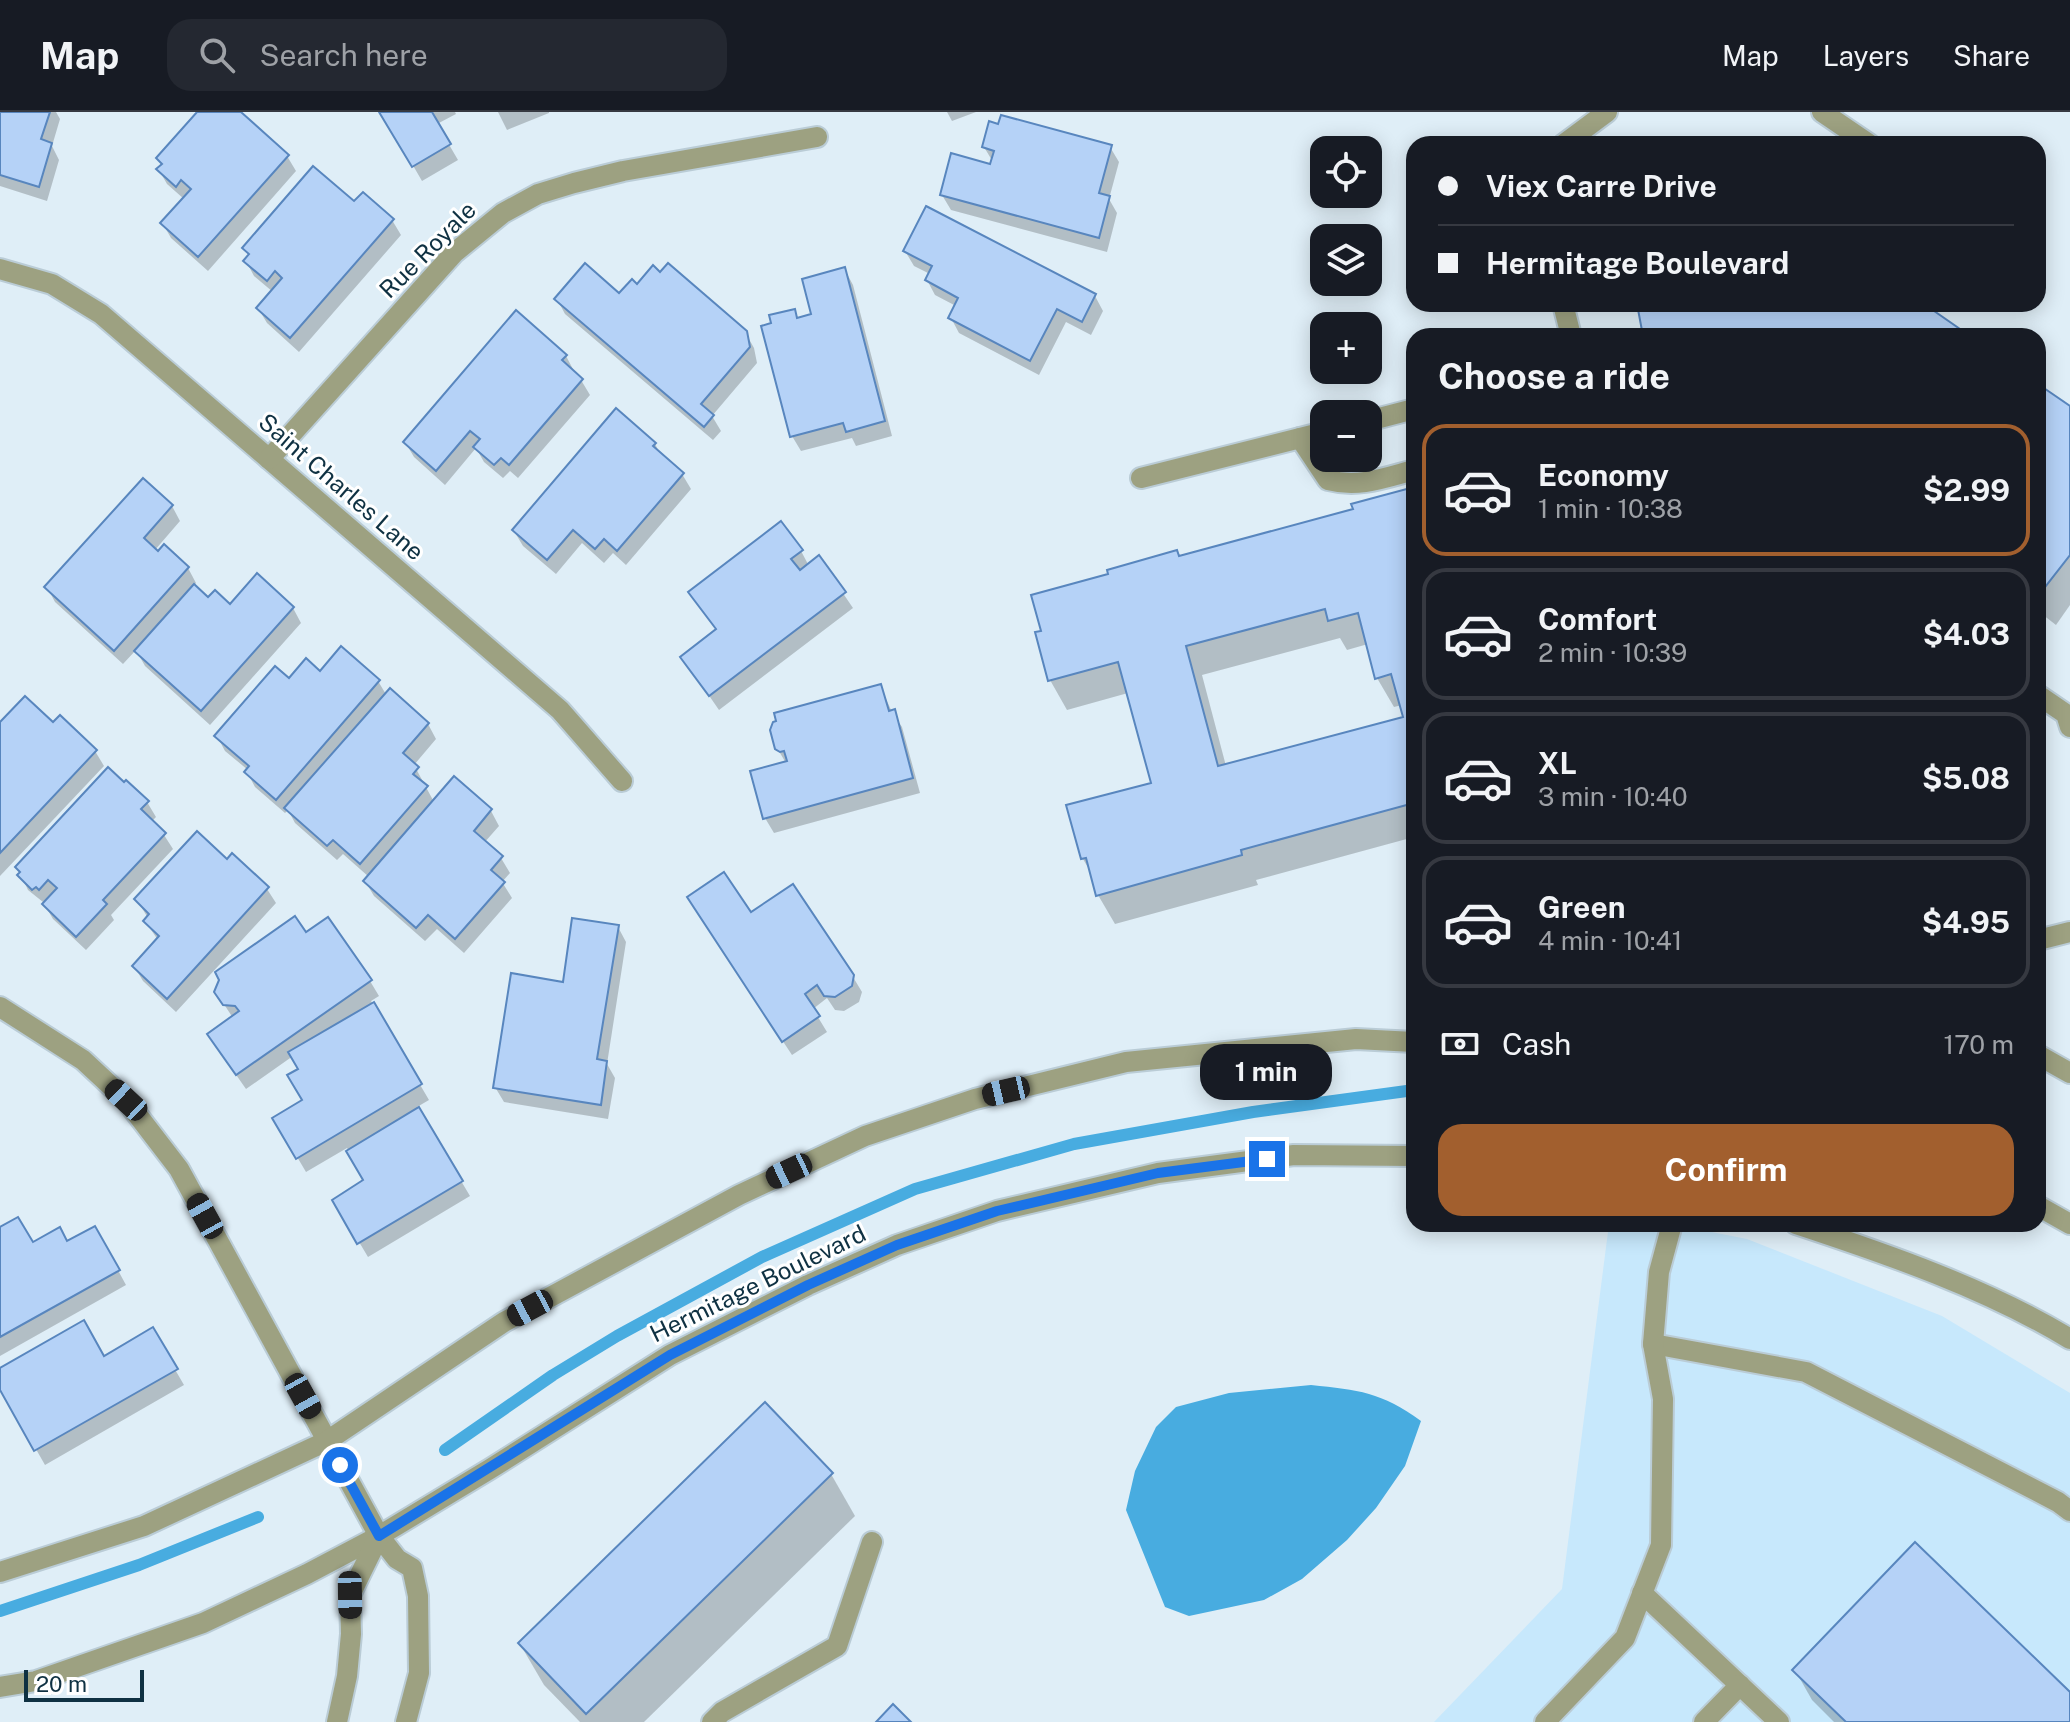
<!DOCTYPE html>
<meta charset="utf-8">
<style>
:root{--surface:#171b24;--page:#242831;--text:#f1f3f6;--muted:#9ea1a6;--line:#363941;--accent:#a25f2e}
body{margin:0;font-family:"Public Sans",sans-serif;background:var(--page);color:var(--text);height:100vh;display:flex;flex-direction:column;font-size:30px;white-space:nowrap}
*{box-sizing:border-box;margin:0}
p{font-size:26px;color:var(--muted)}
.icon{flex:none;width:44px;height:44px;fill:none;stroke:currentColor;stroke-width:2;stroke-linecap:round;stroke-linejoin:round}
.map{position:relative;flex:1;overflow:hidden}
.side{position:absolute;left:1406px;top:216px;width:640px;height:904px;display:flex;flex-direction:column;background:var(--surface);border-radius:24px;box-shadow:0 4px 20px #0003}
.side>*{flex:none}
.guide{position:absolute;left:1406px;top:24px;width:640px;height:176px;border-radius:24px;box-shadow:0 4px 20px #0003;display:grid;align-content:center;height:176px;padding:0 32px;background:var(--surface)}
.fabs{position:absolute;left:1310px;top:24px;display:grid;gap:16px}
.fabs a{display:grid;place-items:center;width:72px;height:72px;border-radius:16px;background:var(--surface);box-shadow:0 4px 20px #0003;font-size:40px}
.scale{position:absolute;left:24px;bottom:20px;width:120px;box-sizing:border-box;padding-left:8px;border:4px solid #0f3142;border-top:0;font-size:22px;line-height:28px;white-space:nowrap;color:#0f3142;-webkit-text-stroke:6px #fff;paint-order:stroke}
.end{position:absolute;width:36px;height:36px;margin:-18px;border:10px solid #1a73e8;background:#fff;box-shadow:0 0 0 4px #fff}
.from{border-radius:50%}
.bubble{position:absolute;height:56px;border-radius:24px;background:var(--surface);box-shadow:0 4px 20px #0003;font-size:26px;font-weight:700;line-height:56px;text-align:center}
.car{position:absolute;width:24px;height:48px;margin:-24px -12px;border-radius:10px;box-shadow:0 0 6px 2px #0007;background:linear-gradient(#222 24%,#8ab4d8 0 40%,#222 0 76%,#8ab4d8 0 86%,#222 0)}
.guide b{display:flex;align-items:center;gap:28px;height:76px;font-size:30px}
.guide b+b{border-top:2px solid var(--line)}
.guide i{width:20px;height:20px;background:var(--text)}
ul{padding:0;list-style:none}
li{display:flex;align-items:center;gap:24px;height:132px;margin:0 16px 12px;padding:0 16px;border:4px solid var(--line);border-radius:24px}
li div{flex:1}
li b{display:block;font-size:30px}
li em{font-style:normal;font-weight:700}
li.current{border-color:var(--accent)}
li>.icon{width:72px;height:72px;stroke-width:1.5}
h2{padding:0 32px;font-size:36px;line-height:96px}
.pay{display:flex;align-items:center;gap:20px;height:88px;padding:0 32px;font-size:30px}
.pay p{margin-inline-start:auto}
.cta{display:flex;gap:16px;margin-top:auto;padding:16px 32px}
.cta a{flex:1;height:92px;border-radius:24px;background:var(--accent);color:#fff;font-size:32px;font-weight:700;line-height:92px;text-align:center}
header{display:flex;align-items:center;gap:48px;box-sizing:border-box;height:112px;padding:0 40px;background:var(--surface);border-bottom:2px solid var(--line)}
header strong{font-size:38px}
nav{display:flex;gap:44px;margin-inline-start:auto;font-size:28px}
.search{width:560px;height:72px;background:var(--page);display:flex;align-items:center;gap:20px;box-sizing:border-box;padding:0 28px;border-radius:24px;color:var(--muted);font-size:30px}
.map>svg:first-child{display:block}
.built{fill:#c7e8fc}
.water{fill:#48ace0}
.shadow{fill:#0003;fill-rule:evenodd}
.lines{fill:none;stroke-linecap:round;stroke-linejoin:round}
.stream{stroke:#48ace0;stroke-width:12}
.building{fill:#b5d2f7;stroke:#5886be;stroke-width:2;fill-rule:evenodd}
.minor-casing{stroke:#baccd6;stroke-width:24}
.minor{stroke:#9da181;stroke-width:20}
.route{stroke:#1a73e8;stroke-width:10}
.labels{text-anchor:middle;stroke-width:6;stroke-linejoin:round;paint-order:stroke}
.street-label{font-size:24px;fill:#0f3142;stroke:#fff}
</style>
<header>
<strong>Map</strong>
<div class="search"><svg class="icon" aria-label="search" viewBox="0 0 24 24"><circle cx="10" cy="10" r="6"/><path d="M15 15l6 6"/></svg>Search here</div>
<nav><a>Map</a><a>Layers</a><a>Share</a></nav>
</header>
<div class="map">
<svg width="2070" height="1610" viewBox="0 0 2070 1610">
<rect width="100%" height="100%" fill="#dfeef7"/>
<!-- built -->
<path class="built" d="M1609,1112H1671L1747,1127L1942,1204L2070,1281V1610H1434L1562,1477Z"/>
<!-- water -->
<path class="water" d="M1311,1273C1359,1278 1381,1280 1421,1309L1405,1354L1376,1396L1347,1428L1302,1467L1264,1488L1189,1504L1165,1495L1126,1398L1135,1359L1156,1315L1176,1295L1229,1281Z"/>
<!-- shadow -->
<g class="shadow">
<path d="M0,0H56L60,7L52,34L59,48L47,89L0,74Z"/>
<path d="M200,0H238L287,44L296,59L208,159L171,126L163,112L184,87L167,72L159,58L163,54L159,47Z"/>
<path d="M382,0H455L456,2L437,12L458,48L422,69Z"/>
<path d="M498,0H549V1L507,18Z"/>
<path d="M947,0H976L952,9Z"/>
<path d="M984,35H1110L1119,50L1109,87L1117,101L1107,140L951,98L942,83L992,54L993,50Z"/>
<path d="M354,92L392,108L401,123L299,240L267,211L258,196L273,180L254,164L246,149L249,144L244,136Z"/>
<path d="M905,139L1095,184L1103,199L1091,223L1066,210L1039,263L959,221L951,206L956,194L935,183L927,168L930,162L914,154Z"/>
<path d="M845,158L853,173L892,324L856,334L852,326L801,339L792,324L773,213L794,199L799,207L813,203Z"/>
<path d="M620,184L745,220L754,236L757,251L712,304L721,319L713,328L565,202L557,187Z"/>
<path d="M566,244L574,259L573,260L581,268L590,283L518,366L510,359L503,366L484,350L476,336L445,373L414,345L405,330Z"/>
<path d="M2038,274L2070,297V493L2056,513L2038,499Z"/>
<path d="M655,332L662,345L682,362L691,377L626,453L613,441L604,451L582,431L556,462L523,434L514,419Z"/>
<path d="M143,369L172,394L180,409L155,438L188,456L196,471L194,474L209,488L230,494L293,496L301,511L210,613L145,554L136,538L123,552L55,490L47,475Z"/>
<path d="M1414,377V725L1256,768L1258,773L1115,812L1098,783L1093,764L1083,747L1068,695L1153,672L1128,581L1067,598L1050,568L1179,446L1355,398ZM1340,526L1347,538L1368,532L1377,566L1394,595L1402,593L1405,606L1226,654L1202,563Z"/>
<path d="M801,439L809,454L819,446L853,496L719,598L683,546L717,519L699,495Z"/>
<path d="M320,562L378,569L387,584L428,612L436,627L414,653L434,690L454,667L491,699L499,714L484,731L501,746L510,761L502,770L512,786L464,841L437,817L425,829L374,784L365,769L369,765L343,742L337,748L295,711L288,698L285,701L255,675L247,660L248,658L225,639L217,624L289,569Z"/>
<path d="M880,574L892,600L902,615L920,681L774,721L765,706L786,651L777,636Z"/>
<path d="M0,613H53L95,639L104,654L0,764Z"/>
<path d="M147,690L156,705L151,710L164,723L173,737L111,803L114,808L86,838L53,807L43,790L28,778L17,755Z"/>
<path d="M227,750L267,777L276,791L176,900L143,869L134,854L158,828L145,809L148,806L137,788Z"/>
<path d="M698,801L750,803L853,865L862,880L859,890L844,899L835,898L827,886L813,897L827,920L792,943Z"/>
<path d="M618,815L626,830L607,952L615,966L608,1007L504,990L495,975Z"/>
<path d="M306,823L370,869L379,884L371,889L429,988L417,995L470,1084L368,1145L334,1088L366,1069L347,1036L306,1060L274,1006L304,989L300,958L293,944L246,977L218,937L233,906L216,880Z"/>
<path d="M95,1116L126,1173L0,1244V1117L32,1133L67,1131Z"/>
<path d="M152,1218L184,1273L45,1353L0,1274V1259L103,1246Z"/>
<path d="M831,1362L855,1404L644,1610H580L544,1573L520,1532Z"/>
<path d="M1795,1558L2070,1583V1610H1834L1812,1588Z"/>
</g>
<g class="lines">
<!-- stream -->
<g class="stream">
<path d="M445,1338L553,1263L617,1224L762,1145L915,1077L1074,1032L1253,1000L1414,978"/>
<path d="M0,1499L139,1453L258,1405"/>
</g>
</g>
<!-- building -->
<g class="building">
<path d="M0,0H50L41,27L52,31L39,75L0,63Z"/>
<path d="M197,0H241L289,43L198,145L160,111L191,77L181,68L176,75L156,57L162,52L156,46Z"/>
<path d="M379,0H432L451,32L412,55Z"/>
<path d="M1001,3L1112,33L1099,81L1110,84L1099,126L940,83L951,41L990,52L994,39L982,35L989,9L998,12Z"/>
<path d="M313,54L354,89L363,80L394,107L290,226L256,196L282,166L275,159L267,169L243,149L249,142L242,136Z"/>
<path d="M926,94L1096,182L1082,210L1057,197L1030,249L948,206L958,186L925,168L932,154L903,139Z"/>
<path d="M585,151L619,181L632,167L637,172L653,153L660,160L668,151L747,219L750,235L701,292L714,303L704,315L554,187Z"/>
<path d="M845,155L885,309L846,320L843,311L790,325L761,214L771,211L769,203L795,197L797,206L811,202L802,167Z"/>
<path d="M1637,192H1924L1970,224H1643Z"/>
<path d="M516,198L567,243L562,248L583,267L509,353L501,346L494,353L473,335L480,327L470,319L436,359L403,330Z"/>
<path d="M2038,272L2070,294V443L2038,484Z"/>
<path d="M616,296L656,331L653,334L684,361L617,439L604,427L595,437L573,418L547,448L512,418Z"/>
<path d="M143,366L173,393L144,426L158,439L164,432L189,455L114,539L44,475Z"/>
<path d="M1414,375V691L1241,738L1242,743L1096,784L1086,746L1081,747L1066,693L1151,671L1118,550L1048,569L1035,520L1041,519L1031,483L1108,462L1107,458L1177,438L1179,444L1353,397L1351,392ZM1325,497L1328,509L1358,501L1375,567L1391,562L1403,605L1218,654L1186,534Z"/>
<path d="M781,409L803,438L791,447L800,458L819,443L846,480L709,584L680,545L716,517L688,480Z"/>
<path d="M257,461L294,495L201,599L134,539L194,472L208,485L215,478L230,492Z"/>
<path d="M341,534L380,568L276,688L244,660L249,654L214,624L275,554L289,566L306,546L320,559Z"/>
<path d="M881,572L889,599L895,597L913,666L763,707L750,659L787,649L784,639L780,640L775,637L770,618L773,610L776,609L774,601Z"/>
<path d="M390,576L429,611L403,641L419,655L413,662L428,674L360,752L333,728L327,734L284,696Z"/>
<path d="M25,584L53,610L60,603L97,638L0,741V610Z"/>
<path d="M108,655L124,670L126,668L149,689L141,697L166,721L103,788L107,792L76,825L42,792L57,776L48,768L39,778L36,775L32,778L17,763L20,760L15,755Z"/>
<path d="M454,664L492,697L474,719L503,744L491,758L505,770L455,827L428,803L416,816L363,769Z"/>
<path d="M197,719L227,747L232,741L269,775L167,887L132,854L159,824L143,809L149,802L134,787Z"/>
<path d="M724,760L751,800L793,772L854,863L852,874L835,885L824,884L817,873L805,882L820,904L782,930L687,785Z"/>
<path d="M295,804L306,820L328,805L372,868L236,963L207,922L239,899L235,894L223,893L214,880L219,868L215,860Z"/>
<path d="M572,806L619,813L597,947L607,949L601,993L493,976L511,861L563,870Z"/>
<path d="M374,890L422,972L296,1047L272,1006L302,988L287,963L298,957L288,940Z"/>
<path d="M419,995L463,1069L357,1132L332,1088L363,1068L346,1039Z"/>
<path d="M18,1105L33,1130L60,1115L67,1129L95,1114L120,1158L0,1225V1115Z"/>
<path d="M84,1208L104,1244L153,1215L178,1257L34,1339L0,1278V1256Z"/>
<path d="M765,1290L833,1361L586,1602L518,1531Z"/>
<path d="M1915,1430L2070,1580V1610H1846L1792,1558Z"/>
<path d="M893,1592L911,1610H876Z"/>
</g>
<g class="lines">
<!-- minor casing -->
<g class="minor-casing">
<g id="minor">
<path d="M1822,0L1869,32"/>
<path d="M1564,32L1607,0"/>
<path d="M0,157L52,172L101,202L560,598L622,669"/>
<path d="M1563,192L1571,224"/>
<path d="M1368,309L1414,297"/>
<path d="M1300,326L1328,368C1359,376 1384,366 1414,358"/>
<path d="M269,347L454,141L503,101L538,82L574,71L623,59L817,25"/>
<path d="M1141,366L1324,320"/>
<path d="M2038,583L2066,602L2070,615"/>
<path d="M2038,828L2070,820"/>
<path d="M0,895L83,948L126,988L179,1057L379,1424L397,1447L412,1456L418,1484L419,1561L406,1610"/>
<path d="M2038,943L2070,961"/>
<path d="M2038,1094L2070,1112"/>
<path d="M1796,1112C1887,1142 1988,1177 2070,1227"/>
<path d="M1653,1232L1806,1260L2058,1390L2070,1399"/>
<path d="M0,1460L144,1414L327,1329L504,1210L739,1083L865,1024L975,987L1126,950L1356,927L1414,930"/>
<path d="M1642,1481L1779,1610"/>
<path d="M0,1575L36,1569L203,1511L307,1462L379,1424L490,1357L670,1243L808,1173L897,1133L997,1099L1158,1061L1294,1043L1414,1044"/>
<path d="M337,1610L347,1564L351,1522L350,1483L379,1424"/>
<path d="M712,1610L722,1600L837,1534L872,1430"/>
<path d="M1545,1610L1625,1526L1661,1433L1663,1287L1653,1232L1659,1160L1672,1112"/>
<path d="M1704,1610L1740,1573"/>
</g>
</g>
<!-- minor -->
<use href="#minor" class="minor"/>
</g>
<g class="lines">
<!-- route -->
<path class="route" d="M340,1353L379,1424L670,1243L808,1173L897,1133L997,1099L1158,1061L1267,1047"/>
</g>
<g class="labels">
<!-- street labels -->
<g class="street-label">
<text transform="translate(428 138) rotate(-45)" y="8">Rue Royale</text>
<text transform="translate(341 375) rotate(41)" y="8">Saint Charles Lane</text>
<text transform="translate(758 1172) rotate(-26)" y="8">Hermitage Boulevard</text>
</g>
</g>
</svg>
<div class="fabs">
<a><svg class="icon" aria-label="locate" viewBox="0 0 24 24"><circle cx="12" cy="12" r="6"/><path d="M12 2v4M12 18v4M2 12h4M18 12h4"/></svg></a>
<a><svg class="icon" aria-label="layers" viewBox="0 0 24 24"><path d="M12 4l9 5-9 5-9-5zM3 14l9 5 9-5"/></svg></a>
<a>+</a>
<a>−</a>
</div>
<div class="scale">20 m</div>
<i class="end from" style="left:340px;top:1353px"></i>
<i class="end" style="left:1267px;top:1047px"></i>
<div class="bubble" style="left:1200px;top:932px;width:132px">1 min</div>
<i class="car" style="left:1006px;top:979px;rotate:257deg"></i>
<i class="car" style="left:126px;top:988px;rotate:313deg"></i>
<i class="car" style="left:789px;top:1059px;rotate:245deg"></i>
<i class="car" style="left:205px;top:1104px;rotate:331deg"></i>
<i class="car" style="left:530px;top:1196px;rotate:242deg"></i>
<i class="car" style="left:303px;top:1284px;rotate:151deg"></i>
<i class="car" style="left:350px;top:1483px;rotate:179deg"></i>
<div class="guide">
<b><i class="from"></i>Viex Carre Drive</b>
<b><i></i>Hermitage Boulevard</b>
</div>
<section class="side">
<h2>Choose a ride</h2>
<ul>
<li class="current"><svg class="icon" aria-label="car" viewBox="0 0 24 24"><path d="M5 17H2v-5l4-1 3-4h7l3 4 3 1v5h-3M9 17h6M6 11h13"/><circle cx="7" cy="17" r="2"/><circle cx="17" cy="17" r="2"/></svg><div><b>Economy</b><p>1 min · 10:38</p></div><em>$2.99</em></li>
<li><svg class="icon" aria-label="car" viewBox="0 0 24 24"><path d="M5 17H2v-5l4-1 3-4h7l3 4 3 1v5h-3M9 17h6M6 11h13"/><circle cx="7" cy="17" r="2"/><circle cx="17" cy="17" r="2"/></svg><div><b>Comfort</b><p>2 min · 10:39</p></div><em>$4.03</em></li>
<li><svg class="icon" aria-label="car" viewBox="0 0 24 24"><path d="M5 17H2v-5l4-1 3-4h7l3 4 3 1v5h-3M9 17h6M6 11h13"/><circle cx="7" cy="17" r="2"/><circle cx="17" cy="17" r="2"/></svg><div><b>XL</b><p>3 min · 10:40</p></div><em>$5.08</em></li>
<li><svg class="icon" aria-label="car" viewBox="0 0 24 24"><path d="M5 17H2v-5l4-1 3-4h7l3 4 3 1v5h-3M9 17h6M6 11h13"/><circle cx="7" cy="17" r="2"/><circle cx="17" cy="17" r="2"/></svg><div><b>Green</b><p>4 min · 10:41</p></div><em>$4.95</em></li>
</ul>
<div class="pay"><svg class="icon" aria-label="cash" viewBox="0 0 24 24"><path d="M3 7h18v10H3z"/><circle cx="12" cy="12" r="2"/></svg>Cash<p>170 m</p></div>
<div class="cta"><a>Confirm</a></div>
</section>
</div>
